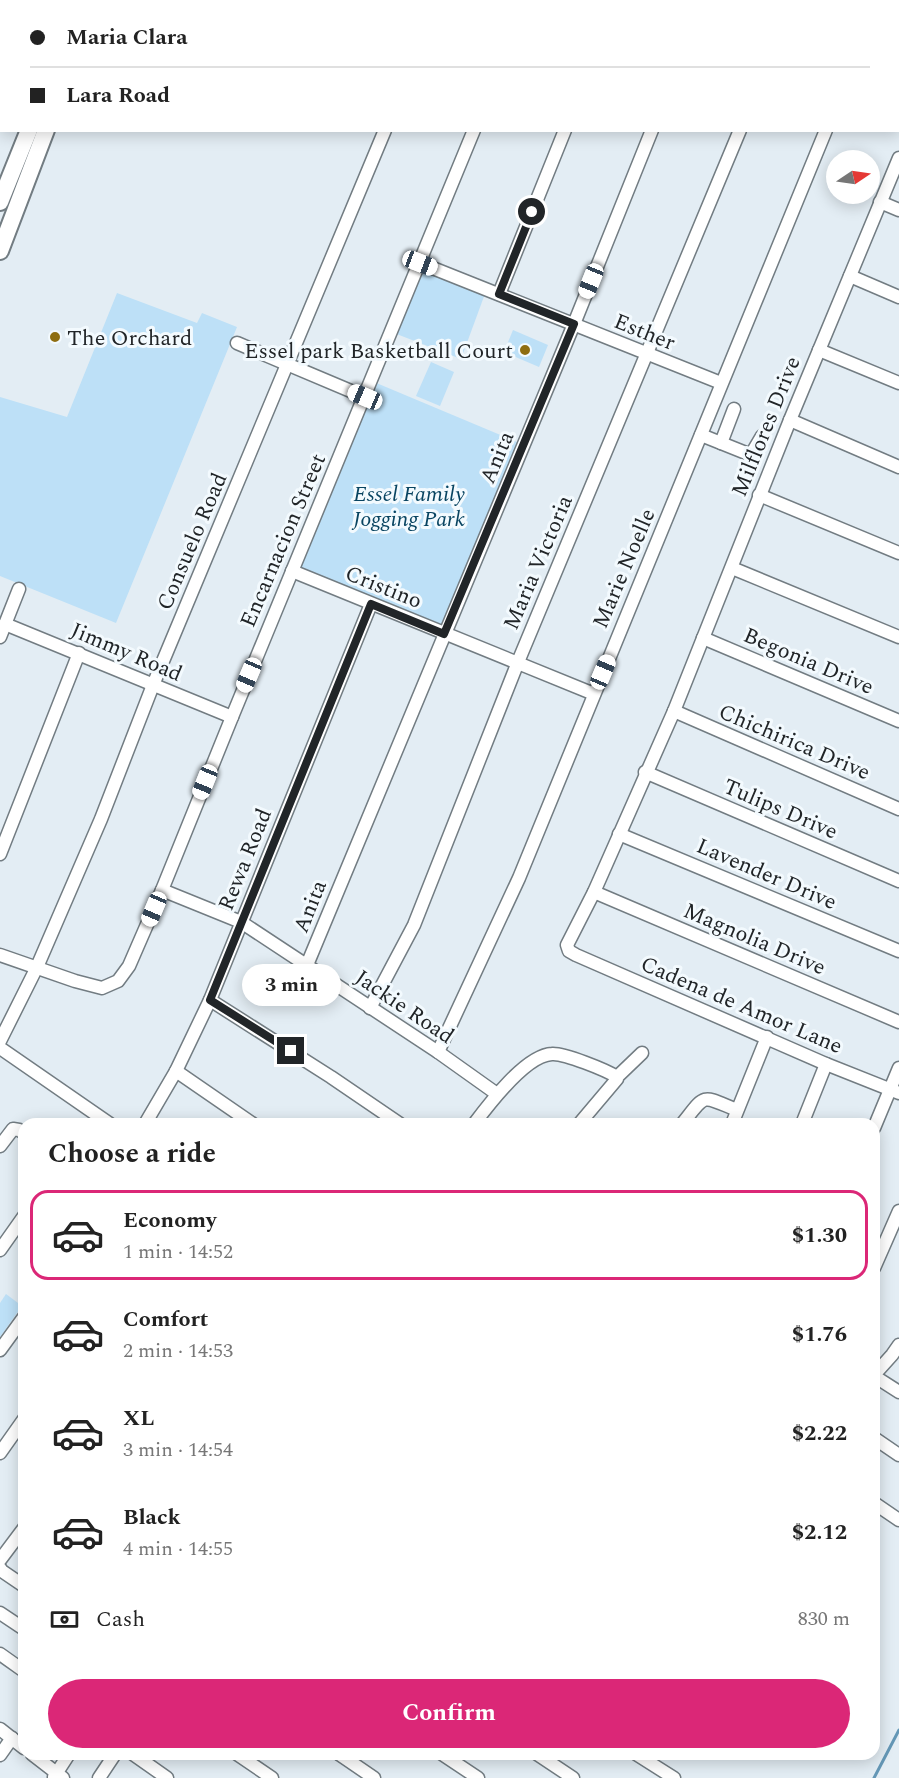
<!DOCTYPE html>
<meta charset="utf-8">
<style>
:root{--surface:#fff;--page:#f6f6f6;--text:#222;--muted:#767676;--line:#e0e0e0;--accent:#db2777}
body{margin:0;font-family:Spectral,serif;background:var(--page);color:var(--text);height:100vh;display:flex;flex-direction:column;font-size:22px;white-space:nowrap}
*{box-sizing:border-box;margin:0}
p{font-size:20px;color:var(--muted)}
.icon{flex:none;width:33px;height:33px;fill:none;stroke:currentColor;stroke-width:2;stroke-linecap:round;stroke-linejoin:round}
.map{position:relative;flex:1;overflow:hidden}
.drawer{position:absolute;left:18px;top:1118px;width:862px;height:642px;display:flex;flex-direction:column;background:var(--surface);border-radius:18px;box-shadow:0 3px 15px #0003}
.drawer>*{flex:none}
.banner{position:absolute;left:0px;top:0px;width:900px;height:132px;box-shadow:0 3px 15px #0003;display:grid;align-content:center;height:132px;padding:0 30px;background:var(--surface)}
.needle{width:39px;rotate:77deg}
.tools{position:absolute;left:826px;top:150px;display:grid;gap:12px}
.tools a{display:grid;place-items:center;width:54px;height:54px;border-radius:50%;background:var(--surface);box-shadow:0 3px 15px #0003;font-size:30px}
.end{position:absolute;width:27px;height:27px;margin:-14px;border:8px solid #212528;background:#fff;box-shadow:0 0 0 3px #fff}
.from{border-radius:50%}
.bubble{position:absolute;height:42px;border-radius:21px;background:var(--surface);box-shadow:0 3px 15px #0003;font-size:20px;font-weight:700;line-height:42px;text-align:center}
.car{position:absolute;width:18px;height:36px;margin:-18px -9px;border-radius:8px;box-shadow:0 0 4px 2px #0007;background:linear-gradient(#fff 24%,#345 0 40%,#fff 0 76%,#345 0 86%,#fff 0)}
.banner b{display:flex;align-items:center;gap:21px;height:57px;font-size:22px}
.banner b+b{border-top:2px solid var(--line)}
.banner i{width:15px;height:15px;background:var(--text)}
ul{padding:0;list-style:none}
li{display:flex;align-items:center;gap:18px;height:90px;margin:0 12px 9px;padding:0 18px;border:3px solid transparent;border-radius:18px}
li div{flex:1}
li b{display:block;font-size:22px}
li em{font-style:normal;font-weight:700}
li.current{border-color:var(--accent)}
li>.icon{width:54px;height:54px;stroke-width:1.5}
h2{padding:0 30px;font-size:27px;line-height:72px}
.pay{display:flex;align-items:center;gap:15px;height:66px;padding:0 30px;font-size:22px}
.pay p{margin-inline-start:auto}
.primary-button{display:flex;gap:12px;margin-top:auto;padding:12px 30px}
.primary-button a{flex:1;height:69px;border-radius:36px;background:var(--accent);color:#fff;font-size:24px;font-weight:700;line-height:69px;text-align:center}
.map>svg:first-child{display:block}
.green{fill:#bde0f7}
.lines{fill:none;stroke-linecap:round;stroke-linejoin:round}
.stream{stroke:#6497b6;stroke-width:3}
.minor-casing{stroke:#727c82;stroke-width:15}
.highway-casing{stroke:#727c82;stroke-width:20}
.minor{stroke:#fff;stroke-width:12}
.highway{stroke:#fff;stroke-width:16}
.route{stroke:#212528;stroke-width:8}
.poi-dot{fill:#8e6d11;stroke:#f3fafe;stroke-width:2}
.labels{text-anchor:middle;stroke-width:6;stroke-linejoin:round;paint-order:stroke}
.street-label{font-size:22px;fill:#212528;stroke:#f3fafe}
.poi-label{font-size:22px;fill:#212528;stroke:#f3fafe;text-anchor:start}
.park-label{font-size:22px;font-style:italic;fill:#084461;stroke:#f3fafe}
</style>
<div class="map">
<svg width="899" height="1778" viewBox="0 0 899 1778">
<rect width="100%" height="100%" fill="#e3edf4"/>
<!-- green -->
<g class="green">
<path d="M421,265L486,291L461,359L394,333Z"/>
<path d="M117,293L197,323L202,313L237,327L116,623L0,576V397L67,417Z"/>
<path d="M513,330L548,345L539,367L504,352Z"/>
<path d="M431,362L454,372L440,406L416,396Z"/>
<path d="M374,382L522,444L443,630L296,568Z"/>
<path d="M6,1294L22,1306L0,1337V1303Z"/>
</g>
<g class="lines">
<!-- stream -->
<path class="stream" d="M874,1778L899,1730"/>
<!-- minor casing -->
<g class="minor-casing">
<g id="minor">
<path d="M317,0L321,2"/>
<path d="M749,0L751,2"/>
<path d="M352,2L353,0"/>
<path d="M438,2L439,0"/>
<path d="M534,2L535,0"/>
<path d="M645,2L646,0"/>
<path d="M793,2V0"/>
<path d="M880,2L881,0"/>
<path d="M898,70L899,68"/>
<path d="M898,99L899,101"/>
<path d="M899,158L790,420L674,711L594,892L567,945L569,951L576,955L826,1064L899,1093"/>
<path d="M880,202L899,210"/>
<path d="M420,263L721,383"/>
<path d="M850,276L899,297"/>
<path d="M499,294L565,130"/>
<path d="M237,343L365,397"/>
<path d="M819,350L899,383"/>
<path d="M790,420L899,467"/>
<path d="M701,435L746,453H752L762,436"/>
<path d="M721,443L734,409"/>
<path d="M759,495L899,553"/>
<path d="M732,568L899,637"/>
<path d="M292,571L594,694"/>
<path d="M5,624L232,717"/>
<path d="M0,637L19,589"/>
<path d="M703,638L899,721"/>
<path d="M674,711L899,809"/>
<path d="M645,772L899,881"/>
<path d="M619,834L899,951"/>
<path d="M0,854L79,653"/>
<path d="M162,890L241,922L438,1052L497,1094"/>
<path d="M594,892L899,1022"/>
<path d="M0,955L75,981L102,988L118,981L129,966L162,890L232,717L474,130"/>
<path d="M307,965L574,324L652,130"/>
<path d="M210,1000L331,1077L400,1124"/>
<path d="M370,1008L414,925L518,662L740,130"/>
<path d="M0,1041L37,967L101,819L153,685L385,130"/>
<path d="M0,1048L110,1124"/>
<path d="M438,1052L519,878L826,130"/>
<path d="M176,1071L253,1124"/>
<path d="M145,1124L176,1071L210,1000L371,604"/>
<path d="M474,1124C489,1104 526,1055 552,1054C564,1053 606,1070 617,1077"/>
<path d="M579,1124L617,1079V1077L642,1053"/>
<path d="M682,1124C707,1093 700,1095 737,1110"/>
<path d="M732,1124L767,1037"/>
<path d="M802,1124L826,1064"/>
<path d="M874,1128L899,1068"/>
<path d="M0,1146L13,1129L19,1130L24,1133"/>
<path d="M0,1250L24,1216"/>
<path d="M874,1268L899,1211"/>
<path d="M0,1350L24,1317"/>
<path d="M874,1375L892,1355L899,1345"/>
<path d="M874,1376L899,1392"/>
<path d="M874,1438L899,1455"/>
<path d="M0,1453L24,1419"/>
<path d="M874,1503L899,1520"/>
<path d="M0,1560L24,1528"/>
<path d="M0,1568L2,1571L24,1586"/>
<path d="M0,1613L24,1629"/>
<path d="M0,1654L24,1671"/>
<path d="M0,1729L24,1748"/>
<path d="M32,1754L63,1778"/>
<path d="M133,1754L167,1778"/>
<path d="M237,1754L272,1778"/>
<path d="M339,1754L374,1778"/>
<path d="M442,1754L478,1778"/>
<path d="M537,1754L573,1778"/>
<path d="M636,1754L674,1778"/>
<path d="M0,1755L12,1738"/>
<path d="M54,1777L69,1754"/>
<path d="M99,1778L115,1754"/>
</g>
</g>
<!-- highway casing -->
<g class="highway-casing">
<g id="highway">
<path d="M92,2V0"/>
<path d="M0,202L29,130"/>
<path d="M0,251L46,130"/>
</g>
</g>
<!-- minor -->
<use href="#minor" class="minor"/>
<!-- highway -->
<use href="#highway" class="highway"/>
</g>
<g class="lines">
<!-- route -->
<path class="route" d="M291,1051L210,1000L371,604L444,634L574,324L499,294L532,212"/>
</g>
<!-- markers -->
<g class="poi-dot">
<circle cx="55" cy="337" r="6"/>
<circle cx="525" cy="350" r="6"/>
</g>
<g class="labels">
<!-- street labels -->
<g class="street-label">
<text transform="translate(645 331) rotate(22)" y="8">Esther</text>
<text transform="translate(765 426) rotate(-68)" y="8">Milflores Drive</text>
<text transform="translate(496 457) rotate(-67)" y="8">Anita</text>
<text transform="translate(282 540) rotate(-67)" y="8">Encarnacion Street</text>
<text transform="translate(191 541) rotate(-67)" y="8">Consuelo Road</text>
<text transform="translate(537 562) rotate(-67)" y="8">Maria Victoria</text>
<text transform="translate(623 568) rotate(-67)" y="8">Marie Noelle</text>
<text transform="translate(384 586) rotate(22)" y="8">Cristino</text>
<text transform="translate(127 651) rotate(23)" y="8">Jimmy Road</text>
<text transform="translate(809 660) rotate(23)" y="8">Begonia Drive</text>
<text transform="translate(795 741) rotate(23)" y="8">Chichirica Drive</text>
<text transform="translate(781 808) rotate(23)" y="8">Tulips Drive</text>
<text transform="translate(244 859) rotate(-68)" y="8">Rewa Road</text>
<text transform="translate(767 873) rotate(23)" y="8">Lavender Drive</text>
<text transform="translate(309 906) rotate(-68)" y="8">Anita</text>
<text transform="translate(755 938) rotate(23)" y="8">Magnolia Drive</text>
<text transform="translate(742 1004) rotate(23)" y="8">Cadena de Amor Lane</text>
<text transform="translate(405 1006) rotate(34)" y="8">Jackie Road</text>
</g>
<!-- poi labels -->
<g class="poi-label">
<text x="67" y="345">The Orchard</text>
<text x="513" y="358" text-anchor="end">Essel park Basketball Court</text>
</g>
<!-- park labels -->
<g class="park-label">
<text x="409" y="501">Essel Family<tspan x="409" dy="25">Jogging Park</tspan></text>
</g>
</g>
</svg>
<div class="tools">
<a><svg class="needle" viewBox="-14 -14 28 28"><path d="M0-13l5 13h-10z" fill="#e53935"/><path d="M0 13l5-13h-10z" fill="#767676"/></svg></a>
</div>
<i class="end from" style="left:532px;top:212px"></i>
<i class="end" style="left:291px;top:1051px"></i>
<div class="bubble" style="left:242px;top:964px;width:99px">3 min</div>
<i class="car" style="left:420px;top:263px;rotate:111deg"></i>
<i class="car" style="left:591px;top:281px;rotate:202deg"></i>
<i class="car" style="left:365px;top:397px;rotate:293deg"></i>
<i class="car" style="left:603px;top:672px;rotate:23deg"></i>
<i class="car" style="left:249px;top:675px;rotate:203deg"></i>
<i class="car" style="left:205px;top:782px;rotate:202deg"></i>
<i class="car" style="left:154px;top:909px;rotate:203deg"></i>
<div class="banner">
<b><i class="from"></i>Maria Clara</b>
<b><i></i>Lara Road</b>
</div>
<section class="drawer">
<h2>Choose a ride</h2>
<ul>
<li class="current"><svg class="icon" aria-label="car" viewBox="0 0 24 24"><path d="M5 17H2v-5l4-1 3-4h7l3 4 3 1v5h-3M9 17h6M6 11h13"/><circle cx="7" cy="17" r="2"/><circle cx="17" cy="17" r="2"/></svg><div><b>Economy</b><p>1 min · 14:52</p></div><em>$1.30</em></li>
<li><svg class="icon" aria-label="car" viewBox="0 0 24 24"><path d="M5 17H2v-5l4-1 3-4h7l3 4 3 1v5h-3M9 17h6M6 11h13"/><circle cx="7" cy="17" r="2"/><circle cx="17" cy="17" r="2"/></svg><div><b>Comfort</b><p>2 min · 14:53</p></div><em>$1.76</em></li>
<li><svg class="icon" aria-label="car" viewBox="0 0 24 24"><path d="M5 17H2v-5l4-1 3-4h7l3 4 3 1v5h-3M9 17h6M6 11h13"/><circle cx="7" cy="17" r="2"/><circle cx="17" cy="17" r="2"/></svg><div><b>XL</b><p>3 min · 14:54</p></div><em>$2.22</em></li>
<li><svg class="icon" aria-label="car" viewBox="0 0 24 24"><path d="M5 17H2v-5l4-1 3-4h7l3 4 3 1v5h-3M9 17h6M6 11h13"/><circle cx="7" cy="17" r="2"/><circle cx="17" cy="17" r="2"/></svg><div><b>Black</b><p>4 min · 14:55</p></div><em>$2.12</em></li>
</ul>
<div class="pay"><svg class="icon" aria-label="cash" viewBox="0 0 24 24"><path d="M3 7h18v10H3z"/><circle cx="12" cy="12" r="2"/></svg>Cash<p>830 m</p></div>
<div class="primary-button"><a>Confirm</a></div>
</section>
</div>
